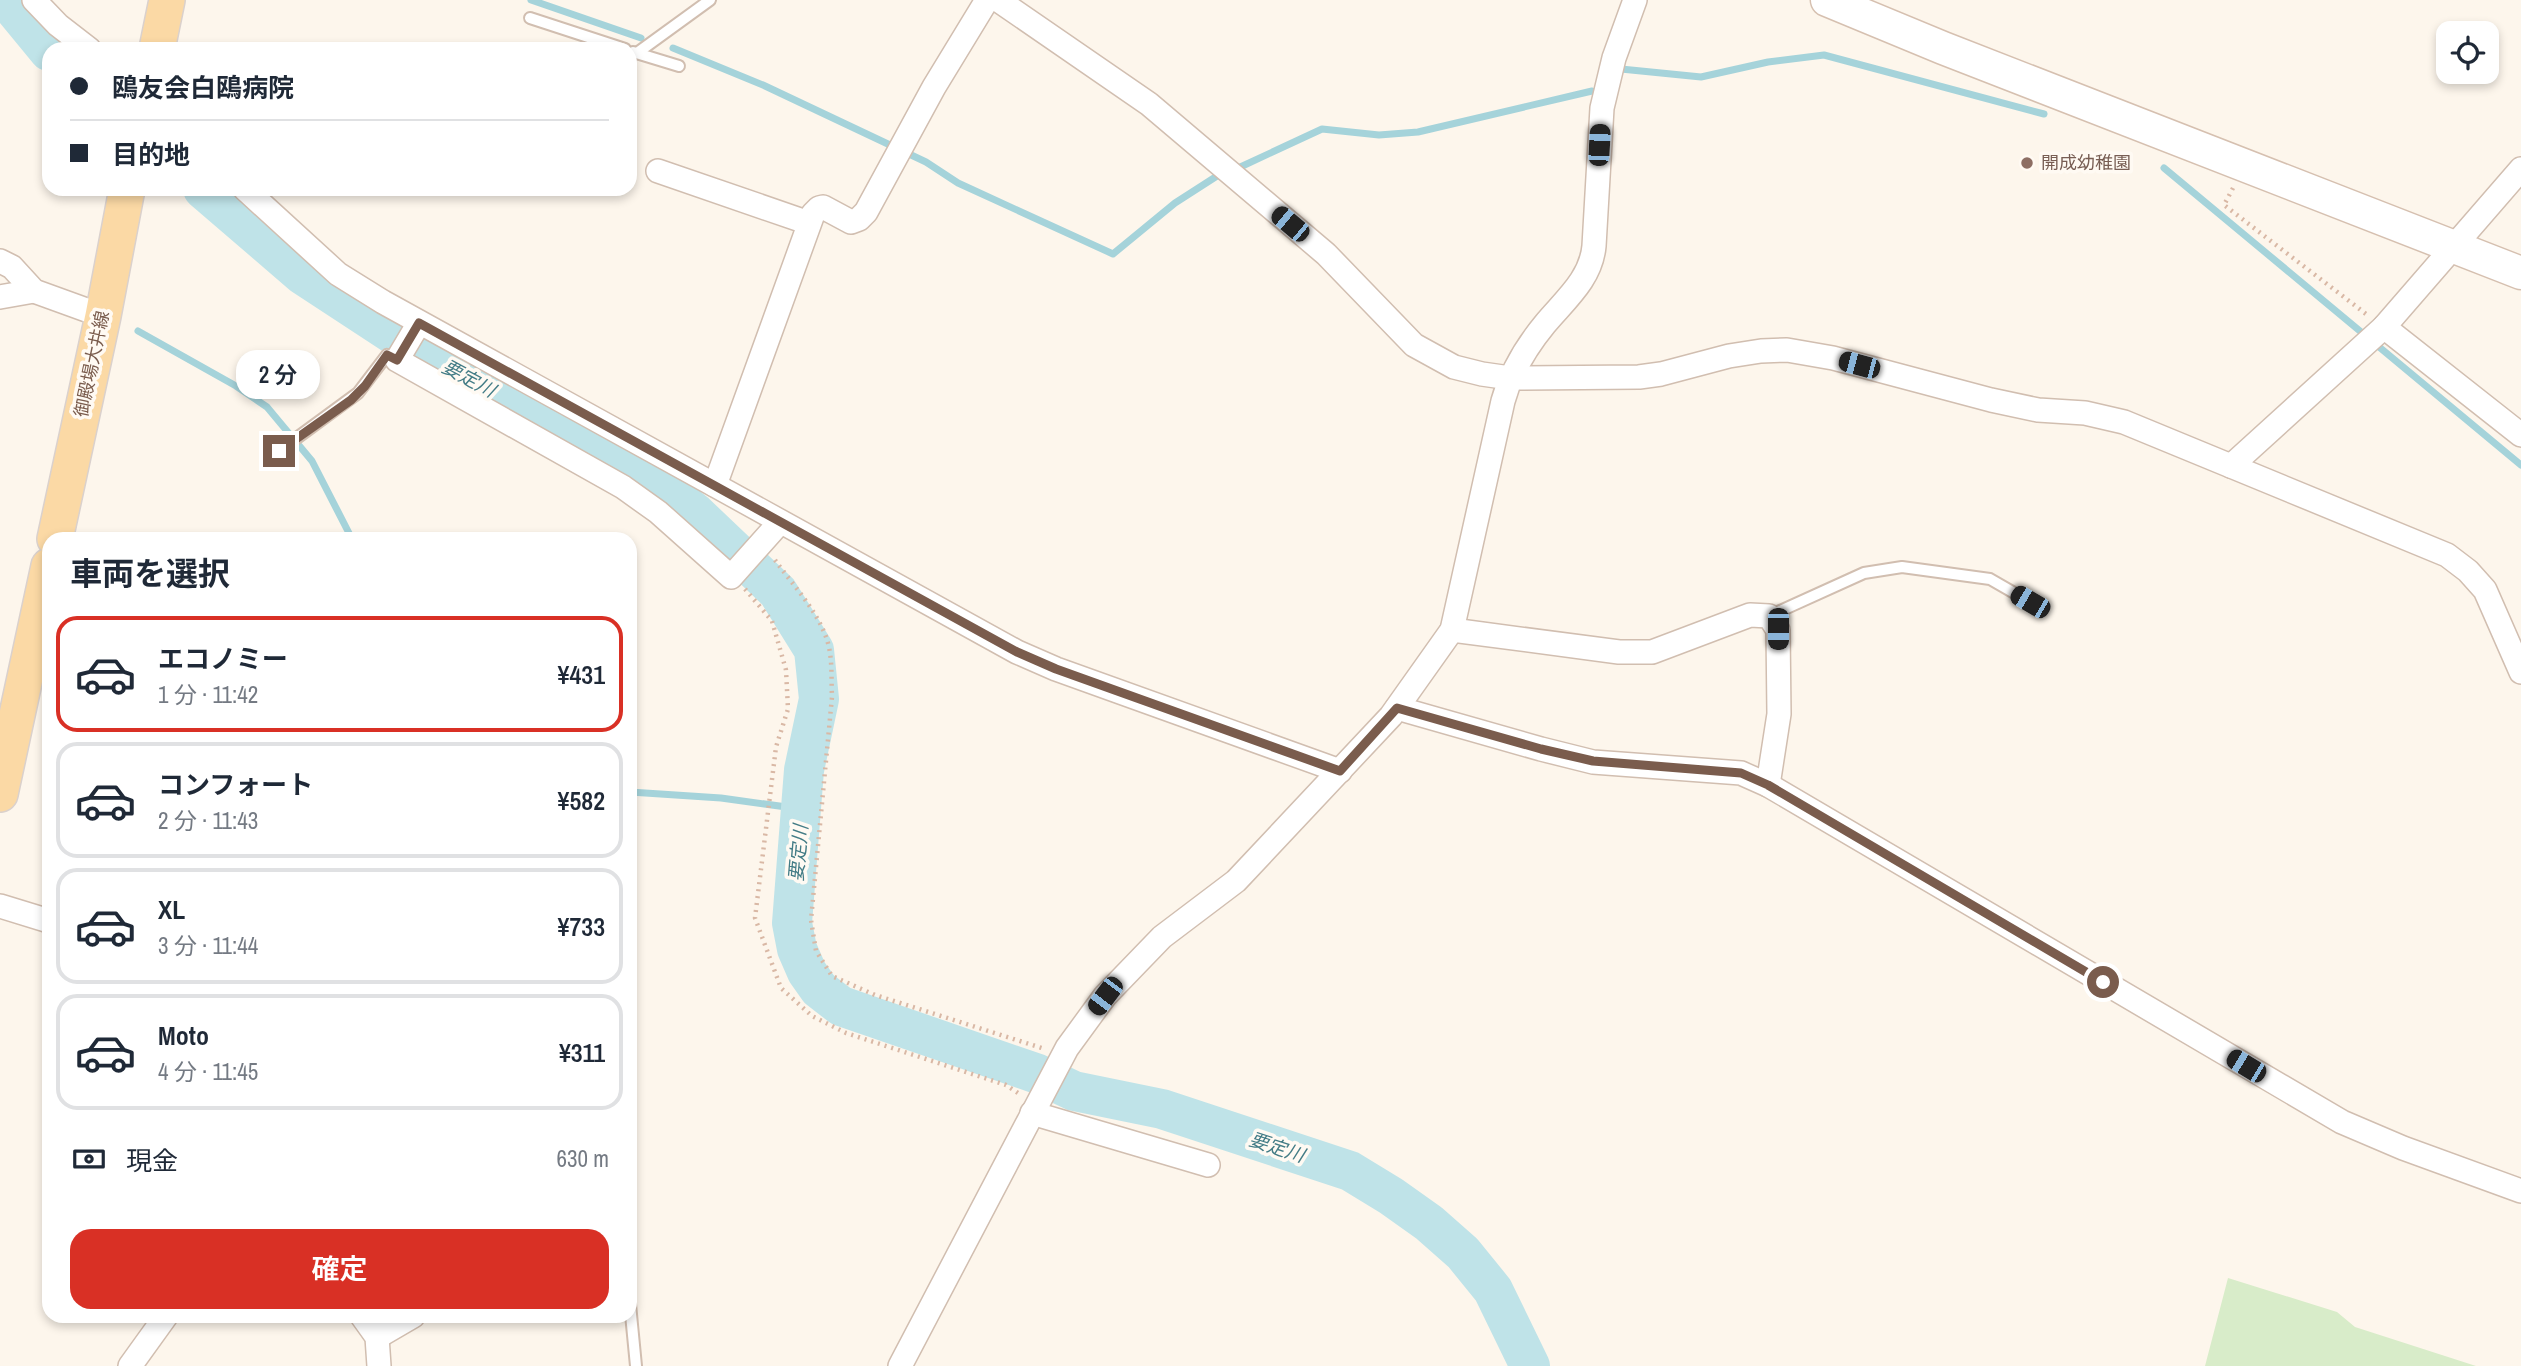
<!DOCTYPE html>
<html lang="ja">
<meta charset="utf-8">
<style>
:root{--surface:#fff;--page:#f2f2f3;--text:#1f2937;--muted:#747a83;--line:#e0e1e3;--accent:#d93025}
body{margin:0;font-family:"Archivo Narrow","Noto Sans JP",sans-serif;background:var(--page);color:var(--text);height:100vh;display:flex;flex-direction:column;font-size:26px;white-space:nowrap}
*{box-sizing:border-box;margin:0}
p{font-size:23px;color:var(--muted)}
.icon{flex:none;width:38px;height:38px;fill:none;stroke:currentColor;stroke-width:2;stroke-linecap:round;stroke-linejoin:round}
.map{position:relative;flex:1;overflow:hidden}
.side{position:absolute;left:42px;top:532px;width:595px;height:791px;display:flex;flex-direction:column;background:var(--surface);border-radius:21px;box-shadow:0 4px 10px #0003}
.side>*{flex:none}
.top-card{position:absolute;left:42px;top:42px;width:595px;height:154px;border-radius:21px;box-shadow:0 4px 10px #0003;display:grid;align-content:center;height:154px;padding:0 28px;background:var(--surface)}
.tools{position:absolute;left:2436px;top:21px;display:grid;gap:14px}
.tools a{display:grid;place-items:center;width:63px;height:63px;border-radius:14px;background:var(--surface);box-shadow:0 4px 10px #0003;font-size:35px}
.end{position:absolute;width:32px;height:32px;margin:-16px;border:9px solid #7a5c4d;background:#fff;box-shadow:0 0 0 4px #fff}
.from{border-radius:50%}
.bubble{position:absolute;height:49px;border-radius:21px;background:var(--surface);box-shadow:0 4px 10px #0003;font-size:23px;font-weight:600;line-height:49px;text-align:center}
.car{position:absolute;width:21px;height:42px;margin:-21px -10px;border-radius:9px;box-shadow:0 0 5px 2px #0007;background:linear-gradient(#222 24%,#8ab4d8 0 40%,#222 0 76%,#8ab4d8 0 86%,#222 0)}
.top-card b{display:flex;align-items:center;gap:24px;height:66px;font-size:26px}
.top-card b+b{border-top:2px solid var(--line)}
.top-card i{width:18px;height:18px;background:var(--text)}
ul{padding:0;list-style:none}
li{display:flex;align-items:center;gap:21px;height:116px;margin:0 14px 10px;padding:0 14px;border:4px solid var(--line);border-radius:21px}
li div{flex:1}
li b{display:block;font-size:26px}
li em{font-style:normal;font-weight:600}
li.active{border-color:var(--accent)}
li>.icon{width:63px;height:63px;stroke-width:1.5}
h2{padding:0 28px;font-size:32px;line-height:84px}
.pay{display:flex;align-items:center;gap:18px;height:77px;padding:0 28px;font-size:26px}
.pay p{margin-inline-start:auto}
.cta{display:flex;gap:14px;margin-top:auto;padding:14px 28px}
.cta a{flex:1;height:80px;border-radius:21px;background:var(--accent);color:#fff;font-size:28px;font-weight:600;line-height:80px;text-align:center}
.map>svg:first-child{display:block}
.green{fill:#d8ecc9}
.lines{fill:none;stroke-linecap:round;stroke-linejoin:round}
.stream{stroke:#a5d3da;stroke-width:7}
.river{stroke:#bfe3e8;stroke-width:40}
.lane-casing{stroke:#d1beb0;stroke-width:14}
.street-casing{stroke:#d1beb0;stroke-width:26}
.secondary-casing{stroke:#d6c0b0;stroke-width:35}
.primary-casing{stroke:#dad1cd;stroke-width:38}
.path{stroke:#d9b8a5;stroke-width:4.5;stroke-dasharray:2 5;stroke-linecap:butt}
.lane{stroke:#fff;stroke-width:10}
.street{stroke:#fff;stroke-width:23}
.secondary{stroke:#fff;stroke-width:32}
.primary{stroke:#fbd9a5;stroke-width:35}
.route{stroke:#7a5c4d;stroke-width:9}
.education-dot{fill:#8d6e63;stroke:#fffaf3;stroke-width:2.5}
.labels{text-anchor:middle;stroke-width:7;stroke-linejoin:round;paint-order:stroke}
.education-label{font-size:18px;fill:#785e54;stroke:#fffaf3;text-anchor:start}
.street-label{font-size:18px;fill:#7a5c4d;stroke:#fffaf3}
.water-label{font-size:19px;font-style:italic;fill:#437c86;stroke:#fffaf3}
</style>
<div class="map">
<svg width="2521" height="1366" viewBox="0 0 2521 1366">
<rect width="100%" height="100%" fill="#fdf6ec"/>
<!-- green -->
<path class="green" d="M2228,1278L2337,1312L2355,1327L2476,1366H2205Z"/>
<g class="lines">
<!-- stream -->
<g class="stream">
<path d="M531,0L641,38"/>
<path d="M673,48L763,85L926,162L958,183L1113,254L1175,203L1217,176"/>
<path d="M1621,69L1701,77L1768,62L1824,55L2044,114"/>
<path d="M2164,168L2521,465"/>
<path d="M1236,169L1322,129L1379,135L1418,132L1592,91"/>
<path d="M138,331L236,386L267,407L312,461L352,539"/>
<path d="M630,792L721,798L801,809"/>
</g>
<!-- river -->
<g class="river">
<path d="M7,0L49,51"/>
<path d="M203,189L303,275L422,353L624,463L674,496L694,512L778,592L814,650L819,699L804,770L792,923L797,949L807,972L819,989L841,1006L1038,1074L1074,1091L1162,1109L1350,1171L1391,1196L1429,1223L1463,1253L1493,1290L1530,1366"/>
</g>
<!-- lane casing -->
<g class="lane-casing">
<g id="lane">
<path d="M530,18L625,49"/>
<path d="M633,52L679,66"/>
<path d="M637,53L710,0"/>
<path d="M279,451L358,393L387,355L397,360"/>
<path d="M1769,616L1864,573L1902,567L1990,579L2030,602"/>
<path d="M630,1304L636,1366"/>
</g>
</g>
<!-- street casing -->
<g class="street-casing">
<g id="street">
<path d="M34,0L58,25L89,49"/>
<path d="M998,0L1149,104L1326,254L1414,345L1454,367L1482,374L1510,378L1639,377L1661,374L1729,356L1761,351L1787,350L1833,358L1991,400L2038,410L2085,413L2124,422L2447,555L2468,571L2485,590L2521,672"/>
<path d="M658,171L809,223"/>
<path d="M245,189L338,274L383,302L1017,652L1056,669L1340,771"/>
<path d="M0,261L12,267L34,291L103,316"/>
<path d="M0,297L34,291"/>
<path d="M419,323L397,360L623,487L658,512L731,577L780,522"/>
<path d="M2384,327L2521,435"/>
<path d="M2231,466L2384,327L2521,169"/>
<path d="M715,485L813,214L819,208L823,207L851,222L859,219L866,212L934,87L987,0"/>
<path d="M1452,630L1619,652H1652L1750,615L1769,616L1778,630L1779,714L1768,785"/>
<path d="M1397,708L1541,749L1593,762L1741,773L1768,785L2342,1122L2403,1148L2521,1191"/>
<path d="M0,906L49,921"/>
<path d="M1032,1113L1208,1165"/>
<path d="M362,1316L377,1337L379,1366"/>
<path d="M377,1337L413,1316"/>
<path d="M130,1366L166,1316"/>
<path d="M900,1366L1067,1048L1105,996L1162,937L1236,881L1391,716L1452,630L1503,401C1511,372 1526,347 1545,324C1565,300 1591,279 1594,246L1602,108L1614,58L1635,0"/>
</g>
</g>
<!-- secondary casing -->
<g class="secondary-casing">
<path id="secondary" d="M1827,0L1943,48L2521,273"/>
</g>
<!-- primary casing -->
<g class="primary-casing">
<g id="primary">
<path d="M157,49L167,0"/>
<path d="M55,539L103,316L127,189"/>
<path d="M0,794L49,566"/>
</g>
</g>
<!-- path -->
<g class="path">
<path d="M2233,188L2224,205L2366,314"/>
<path d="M775,560C792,584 816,609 826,637C833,655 831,678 832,697L811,920L816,951L832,976L875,995L1045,1049"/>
<path d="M745,589L772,621L786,670L788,709L776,747L755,918L781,988L812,1016L846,1033L1006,1085L1021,1095"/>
</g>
<!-- lane -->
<use href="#lane" class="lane"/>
<!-- street -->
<use href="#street" class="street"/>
<!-- secondary -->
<use href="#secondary" class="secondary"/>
<!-- primary -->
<use href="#primary" class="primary"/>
</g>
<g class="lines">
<!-- route -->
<path class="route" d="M279,451L351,400L365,386L387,355L397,360L419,323L1017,652L1056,669L1340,771L1397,708L1541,749L1593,761L1741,773L1768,785L2103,982"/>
</g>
<!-- markers -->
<circle class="education-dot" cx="2027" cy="163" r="7"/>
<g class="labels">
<!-- education labels -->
<g class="education-label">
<text x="2041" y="169">開成幼稚園</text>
</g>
<!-- street labels -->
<g class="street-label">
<text transform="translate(92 364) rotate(-78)" y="6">御殿場大井線</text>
</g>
<!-- water labels -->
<g class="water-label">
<text transform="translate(469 378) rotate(28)" y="7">要定川</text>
<text transform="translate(798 853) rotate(-85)" y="7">要定川</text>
<text transform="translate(1277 1147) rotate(18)" y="7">要定川</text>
</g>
</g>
</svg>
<div class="tools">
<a><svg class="icon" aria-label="locate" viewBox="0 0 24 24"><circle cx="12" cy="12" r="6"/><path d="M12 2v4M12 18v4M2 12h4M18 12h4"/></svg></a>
</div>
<i class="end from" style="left:2103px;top:982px"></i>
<i class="end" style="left:279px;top:451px"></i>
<div class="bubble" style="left:236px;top:350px;width:84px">2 分</div>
<i class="car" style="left:1599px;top:145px;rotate:3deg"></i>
<i class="car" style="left:1290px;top:224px;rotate:310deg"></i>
<i class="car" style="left:1859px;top:365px;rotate:285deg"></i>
<i class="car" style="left:2030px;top:602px;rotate:300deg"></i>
<i class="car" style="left:1778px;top:629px;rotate:180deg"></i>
<i class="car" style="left:1105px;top:996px;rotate:217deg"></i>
<i class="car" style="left:2246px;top:1066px;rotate:301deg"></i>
<div class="top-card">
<b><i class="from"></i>鴎友会白鴎病院</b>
<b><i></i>目的地</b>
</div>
<section class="side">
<h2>車両を選択</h2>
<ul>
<li class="active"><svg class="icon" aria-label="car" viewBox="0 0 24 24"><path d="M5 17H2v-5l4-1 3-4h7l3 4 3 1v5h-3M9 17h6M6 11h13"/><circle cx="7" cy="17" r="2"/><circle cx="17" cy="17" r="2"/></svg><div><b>エコノミー</b><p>1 分 · 11:42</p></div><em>¥431</em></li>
<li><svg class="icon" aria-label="car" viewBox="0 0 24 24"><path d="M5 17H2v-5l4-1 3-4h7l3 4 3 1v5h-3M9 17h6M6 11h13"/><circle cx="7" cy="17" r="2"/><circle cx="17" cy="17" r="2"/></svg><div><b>コンフォート</b><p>2 分 · 11:43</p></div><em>¥582</em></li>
<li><svg class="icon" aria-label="car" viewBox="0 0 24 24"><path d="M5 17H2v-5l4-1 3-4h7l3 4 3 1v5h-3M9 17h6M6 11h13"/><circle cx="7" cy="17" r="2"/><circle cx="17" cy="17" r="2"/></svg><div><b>XL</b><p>3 分 · 11:44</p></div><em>¥733</em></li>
<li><svg class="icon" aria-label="car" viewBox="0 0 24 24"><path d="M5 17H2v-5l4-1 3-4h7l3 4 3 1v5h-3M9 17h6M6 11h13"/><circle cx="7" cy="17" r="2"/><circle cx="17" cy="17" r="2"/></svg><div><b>Moto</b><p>4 分 · 11:45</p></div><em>¥311</em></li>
</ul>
<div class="pay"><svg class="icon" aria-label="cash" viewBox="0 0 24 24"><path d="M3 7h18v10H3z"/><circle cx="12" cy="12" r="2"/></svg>現金<p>630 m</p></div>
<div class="cta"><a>確定</a></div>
</section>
</div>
